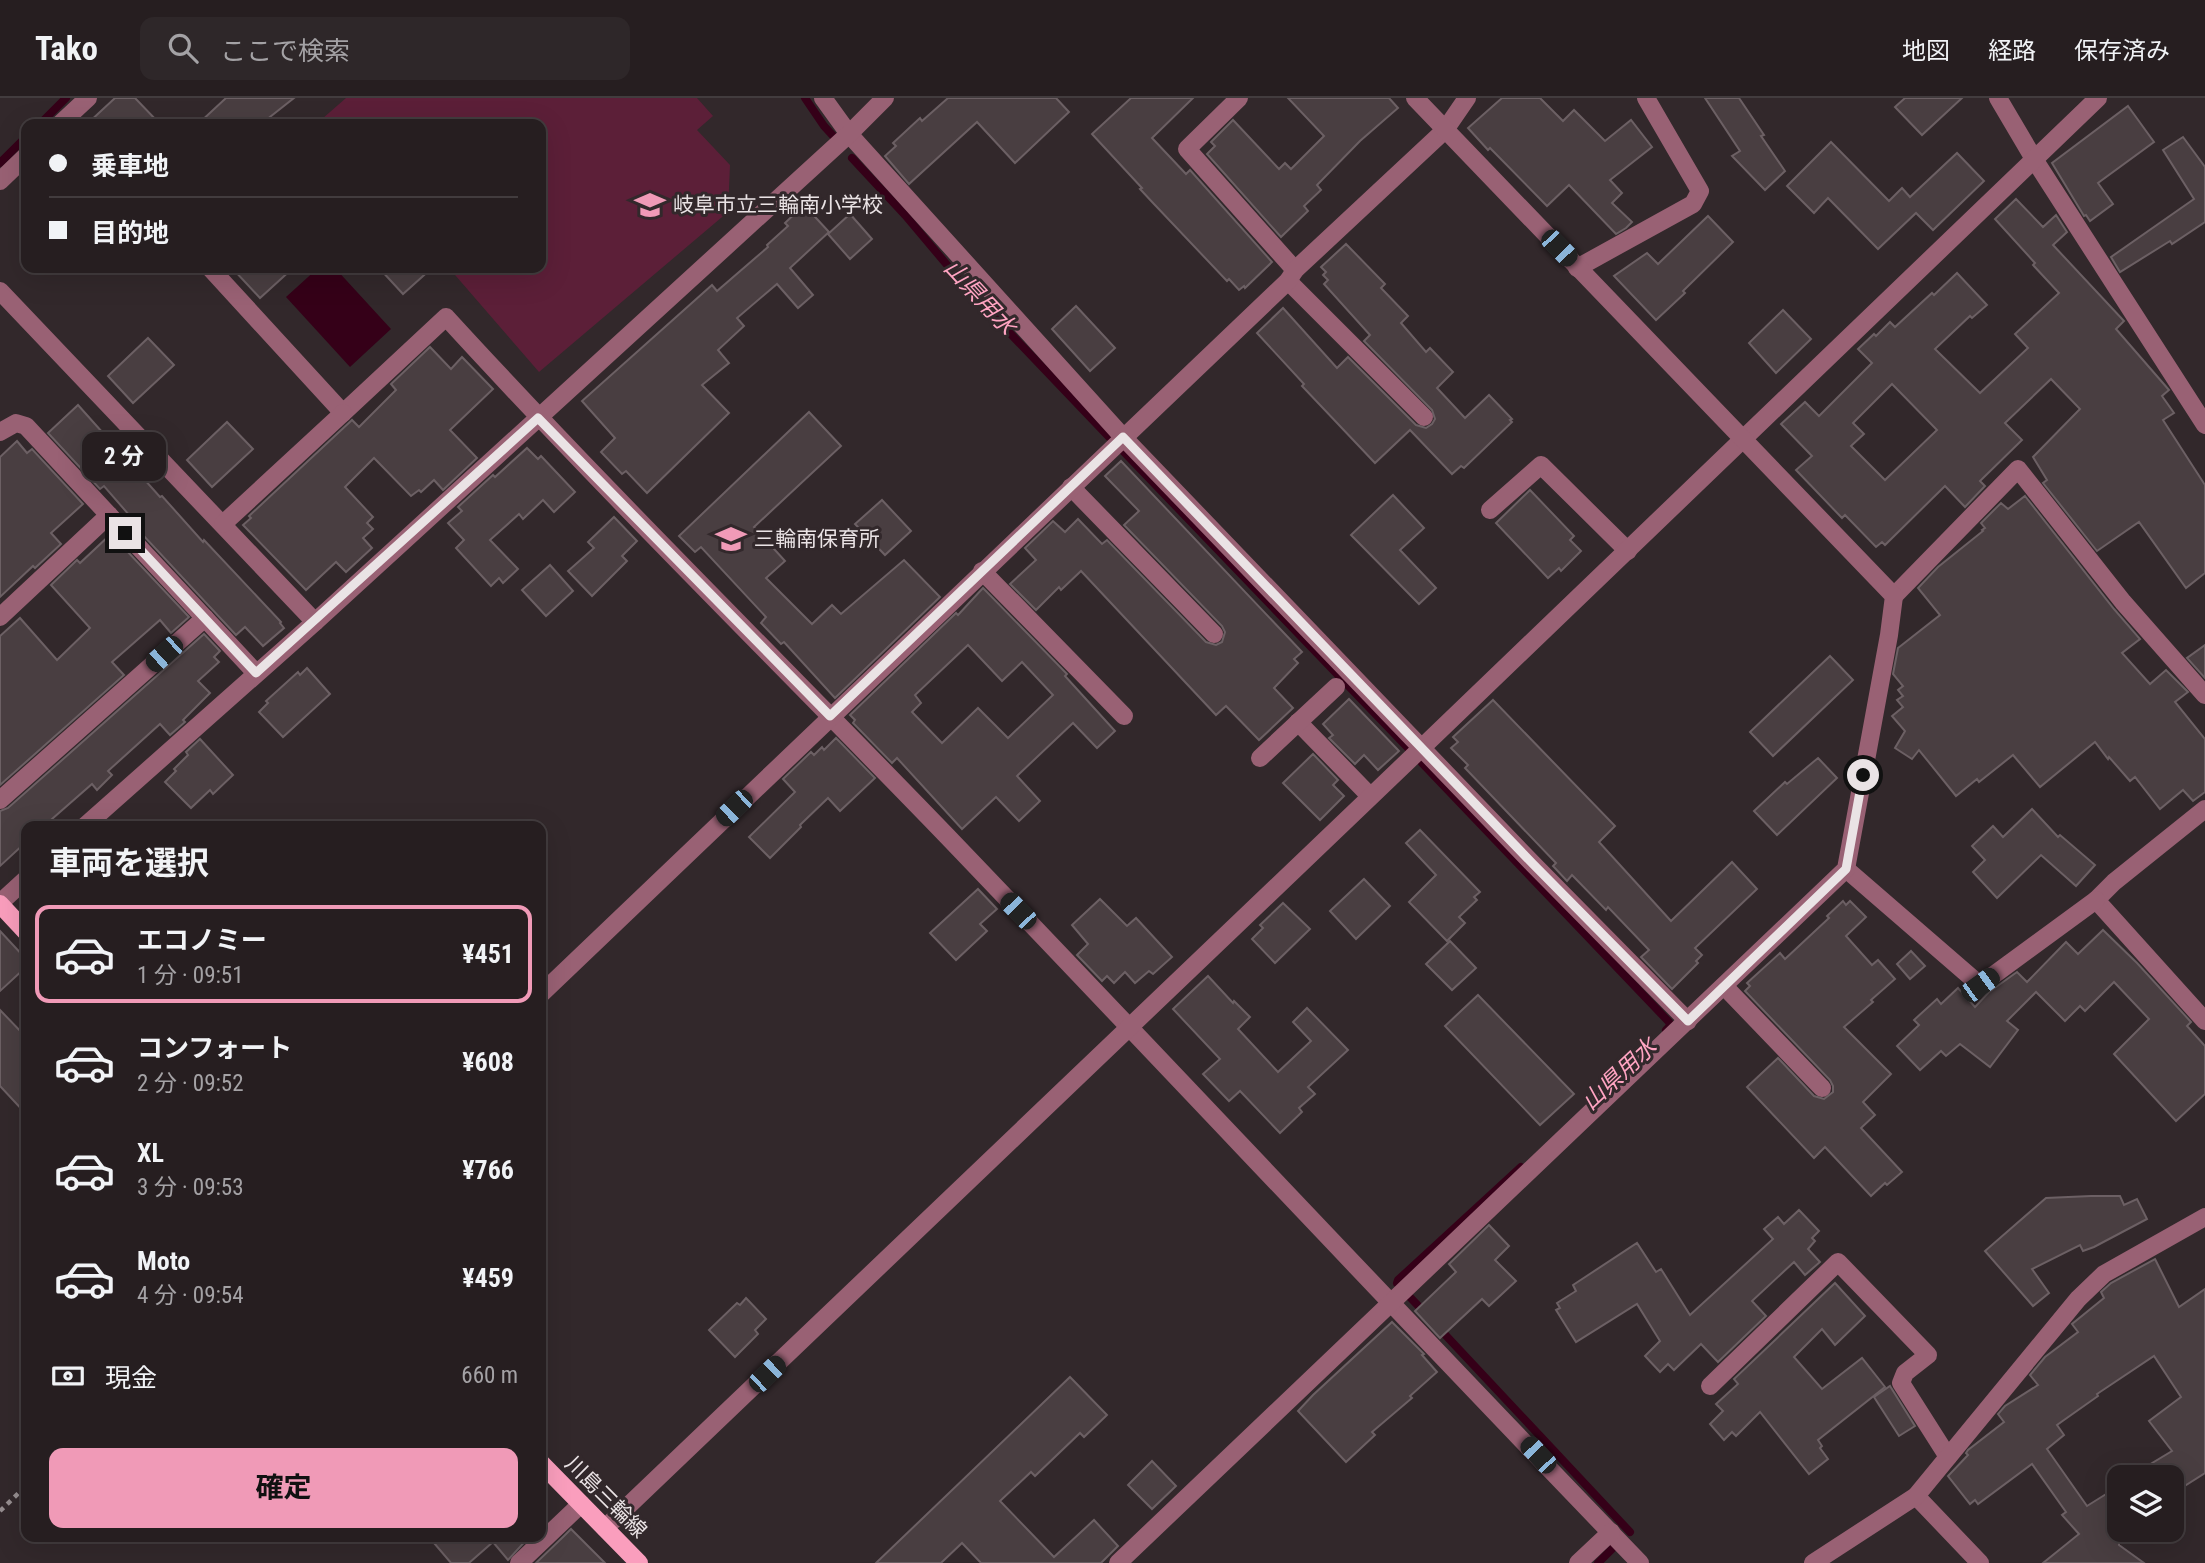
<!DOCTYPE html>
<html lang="ja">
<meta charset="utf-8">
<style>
:root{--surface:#261e20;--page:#2e2729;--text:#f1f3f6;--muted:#a4a2a5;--line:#423c3e;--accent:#f09ab7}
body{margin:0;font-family:"Roboto Condensed","Noto Sans JP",sans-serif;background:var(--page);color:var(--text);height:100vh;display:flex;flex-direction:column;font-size:26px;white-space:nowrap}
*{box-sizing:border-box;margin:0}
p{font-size:23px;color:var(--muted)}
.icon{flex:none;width:38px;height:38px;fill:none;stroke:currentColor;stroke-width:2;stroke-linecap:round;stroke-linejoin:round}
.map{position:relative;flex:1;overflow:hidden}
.side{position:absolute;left:21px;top:723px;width:525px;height:721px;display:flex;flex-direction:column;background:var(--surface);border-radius:14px;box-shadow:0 7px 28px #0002,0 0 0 2px var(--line)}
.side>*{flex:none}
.top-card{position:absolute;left:21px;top:21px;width:525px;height:154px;border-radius:14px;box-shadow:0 7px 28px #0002,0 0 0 2px var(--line);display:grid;align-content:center;height:154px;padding:0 28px;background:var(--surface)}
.tools{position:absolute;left:2107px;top:1367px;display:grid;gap:14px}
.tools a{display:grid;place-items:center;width:77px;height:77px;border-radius:14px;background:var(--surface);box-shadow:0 7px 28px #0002,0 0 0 2px var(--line);font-size:35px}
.end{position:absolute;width:32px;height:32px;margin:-16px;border:9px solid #eae3e5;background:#111;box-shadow:0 0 0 4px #111}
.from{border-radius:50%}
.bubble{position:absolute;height:49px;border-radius:14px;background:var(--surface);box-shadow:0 7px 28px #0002,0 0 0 2px var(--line);font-size:23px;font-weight:700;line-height:49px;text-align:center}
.car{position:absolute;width:21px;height:42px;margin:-21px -10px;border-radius:9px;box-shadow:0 0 5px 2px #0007;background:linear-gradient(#222 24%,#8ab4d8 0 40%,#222 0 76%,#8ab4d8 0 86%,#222 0)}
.top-card b{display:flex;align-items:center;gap:24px;height:66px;font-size:26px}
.top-card b+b{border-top:2px solid var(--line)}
.top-card i{width:18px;height:18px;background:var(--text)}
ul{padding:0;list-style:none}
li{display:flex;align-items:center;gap:21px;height:98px;margin:0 14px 10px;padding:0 14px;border:4px solid transparent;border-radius:14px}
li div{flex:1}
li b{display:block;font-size:26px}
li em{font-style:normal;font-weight:700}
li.on{border-color:var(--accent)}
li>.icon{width:63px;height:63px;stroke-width:1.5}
h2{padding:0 28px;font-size:32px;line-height:84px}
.pay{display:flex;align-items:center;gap:18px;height:77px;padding:0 28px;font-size:26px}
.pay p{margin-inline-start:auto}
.button{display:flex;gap:14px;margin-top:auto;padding:14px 28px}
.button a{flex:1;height:80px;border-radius:14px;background:var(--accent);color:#111;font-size:28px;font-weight:700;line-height:80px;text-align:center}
header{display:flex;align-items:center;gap:42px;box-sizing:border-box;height:98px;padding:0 35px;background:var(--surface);border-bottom:2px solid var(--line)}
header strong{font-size:33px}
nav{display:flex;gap:38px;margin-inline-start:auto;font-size:24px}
.search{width:490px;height:63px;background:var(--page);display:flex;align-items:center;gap:18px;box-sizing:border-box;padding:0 24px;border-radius:14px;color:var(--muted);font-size:26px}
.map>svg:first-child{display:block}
.green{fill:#5c1f38}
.water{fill:#350018}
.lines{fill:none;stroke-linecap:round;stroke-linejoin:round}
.stream{stroke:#350018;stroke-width:8}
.building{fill:#493e41;stroke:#6c6064;stroke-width:2;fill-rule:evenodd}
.path{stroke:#968e90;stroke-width:4.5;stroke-dasharray:5 5;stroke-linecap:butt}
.minor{stroke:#996174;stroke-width:18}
.major{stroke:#fa9ebd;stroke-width:18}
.route{stroke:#eae3e5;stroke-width:9}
.labels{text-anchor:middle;stroke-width:6;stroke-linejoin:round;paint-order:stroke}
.poi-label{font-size:21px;fill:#eae3e5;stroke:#32282b;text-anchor:start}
.street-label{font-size:21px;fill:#eae3e5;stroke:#32282b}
.water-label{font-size:23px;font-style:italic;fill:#ffa4c2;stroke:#32282b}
</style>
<header>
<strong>Tako</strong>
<div class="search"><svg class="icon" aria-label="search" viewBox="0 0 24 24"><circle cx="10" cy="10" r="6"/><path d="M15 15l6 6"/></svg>ここで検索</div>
<nav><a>地図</a><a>経路</a><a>保存済み</a></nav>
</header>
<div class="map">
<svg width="2205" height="1465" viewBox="0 0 2205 1465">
<rect width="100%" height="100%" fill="#32282b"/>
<!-- green -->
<path class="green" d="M346,0H697L713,18L697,32L730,67L728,114L539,274L449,170H541V26H326L322,21Z"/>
<!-- water -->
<path class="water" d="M318,170H335L391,231L350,269L286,199Z"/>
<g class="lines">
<!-- stream -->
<g class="stream">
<path d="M805,0L824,28L836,41"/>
<path d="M40,26L66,0"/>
<path d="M852,60L905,117L964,187L1109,339"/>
<path d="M0,65L26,39"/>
<path d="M1123,353L1409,651"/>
<path d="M1422,665L1669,924L1670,928L1666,932"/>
<path d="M1397,1185L1398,1182L1521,1069"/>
<path d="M1406,1195L1426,1216"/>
<path d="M1437,1228L1630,1434"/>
<path d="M1598,1465L1614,1449"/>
</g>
</g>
<!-- building -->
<g class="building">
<path d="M115,0H135L160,26H87Z"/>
<path d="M226,0H294L261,26H198Z"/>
<path d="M948,0H1056L1069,14L1015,65L977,24L909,86L885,58L896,48L893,45L920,20L922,23Z"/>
<path d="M1131,0H1193L1152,40L1186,76L1190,72L1272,164L1245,190L1244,188L1239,192L1229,181L1227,183L1154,106L1140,91L1142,90L1092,36Z"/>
<path d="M1288,0H1389L1398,10L1360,43L1317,87L1321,92L1304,108L1308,113L1281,139L1207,56L1215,48L1211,44L1233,22L1279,71L1285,65L1291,71L1324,38Z"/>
<path d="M1502,0H1540L1563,23L1574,12L1605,43L1631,22L1652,49L1610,82L1622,95L1612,105L1632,124L1626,130L1616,136L1569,87L1547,108L1490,50L1488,52L1468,30Z"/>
<path d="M1705,0H1739L1764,37L1761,38L1785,73L1765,92L1732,58L1740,53Z"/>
<path d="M1905,0H1962L1922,37L1895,9Z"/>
<path d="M2128,8L2154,44L2098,85L2113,106L2090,123L2086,117L2084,118L2052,65Z"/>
<path d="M2183,39L2205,69V124L2172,146L2170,143L2120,174L2111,159L2194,101L2163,52Z"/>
<path d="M1831,44L1889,103L1902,90L1910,99L1957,55L1984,83L1933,132L1916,115L1878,151L1828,100L1814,115L1787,88Z"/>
<path d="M2016,101L2043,129L2056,117L2067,134L2053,147L2124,223L2116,231L2169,292L2162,298L2174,315L2163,322L2205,387V475L2186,490L2139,424L2097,453L2043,385L2047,382L2033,359L2080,311L2051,281L2005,325L2022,342L1980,383L1985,388L1965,409L1945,388L1885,447L1882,444L1876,449L1845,417L1842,420L1796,372L1812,358L1781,326L1805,304L1819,318L1872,265L1858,251L1874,236L1876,238L1890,224L1895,229L1932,195L1934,197L1957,175L1987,207L1972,220L1970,218L1935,251L1980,295L2028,250L2015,236L2059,195L2033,167L2035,165L1995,121ZM1892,286L1937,332L1885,382L1851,348L1864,336L1853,325Z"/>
<path d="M804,107L829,134L790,170L813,197L798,210L777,186L737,220L744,228L718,252L729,265L702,287L729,315L647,395L626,373L622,376L601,354L615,340L582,303L712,187L717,193L768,149L767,147L788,128L785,125Z"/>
<path d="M850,116L872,141L850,161L828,136Z"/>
<path d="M1708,118L1733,144L1683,193L1685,195L1656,222L1614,178L1647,155L1658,166Z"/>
<path d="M1346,146L1385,186L1381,190L1408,218L1401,225L1426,254L1430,250L1453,274L1437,290L1465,320L1489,297L1512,321L1510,322L1512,324L1464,370L1461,368L1452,376L1410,332L1375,365L1302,288L1304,286L1257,235L1283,210L1337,270L1348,259L1416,327L1426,330L1432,326L1435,321L1432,312L1364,243L1370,237L1324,186L1328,182L1323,177L1326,174L1321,169Z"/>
<path d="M232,170H293L260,200Z"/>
<path d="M379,170H432L403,196Z"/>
<path d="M1076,208L1115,250L1090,273L1052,231Z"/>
<path d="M1783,212L1811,241L1776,275L1749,245Z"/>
<path d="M148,240L174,267L133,305L108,278Z"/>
<path d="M430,249L451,271L462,259L493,291L450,332L477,360L443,392L434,382L421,394L419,392L411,398L374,360L345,389L373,419L367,425L373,431L363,440L372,450L346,474L336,464L306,492L243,427L251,420L249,418L352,322L359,329L396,292L391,286Z"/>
<path d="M78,307L160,399L162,398L203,444L204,442L281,524L280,525L284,530L263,548L245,529L236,537L128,421L130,418L104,388L100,391L48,335Z"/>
<path d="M809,314L841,348L754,429L785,463L766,480L812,526L832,507L841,516L904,462L940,499L835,600L784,544L781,546L761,525L766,519L701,449L695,454L679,438Z"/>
<path d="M227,324L253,351L212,389L187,362Z"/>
<path d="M17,343L27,355L32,351L83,406L51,435L61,446L35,470L33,468L0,499V359Z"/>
<path d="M527,350L538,361L541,358L575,394L554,414L543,402L523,421L519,416L490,442L518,471L503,485L499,480L491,488L456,450L464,442L448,425L462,413L458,409L493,377L495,379Z"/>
<path d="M1121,363L1302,554L1294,561L1298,565L1274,590L1293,610L1259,642L1226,608L1216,617L1081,473L1061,492L1059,489L1036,512L1010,486L1036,462L1025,450L1053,423L1065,434L1078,421L1102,446L1107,442L1206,544L1216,547L1222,544L1225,534L1222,528L1124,427L1139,413L1105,378Z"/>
<path d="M1530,392L1574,438L1570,442L1581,453L1561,473L1559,470L1548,480L1496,425Z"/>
<path d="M1393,397L1424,430L1400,452L1436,490L1419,506L1351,437Z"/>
<path d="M2025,398L2114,511L2140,541L2122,555L2150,586L2166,572L2188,594L2175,604L2205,641V694L2193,703L2183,692L2160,711L2135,679L2130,683L2109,659L2108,661L2095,644L2040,689L2013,657L1979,684L1977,681L1956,698L1919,652L1912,661L1895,650L1905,633L1892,618L1903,609L1897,602L1903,598L1898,592L1903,588L1893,576L1898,550L1940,517L1918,490L1938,469L1983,433L1982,432L1985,430L1981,425L2001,405L2008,411Z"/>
<path d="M882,402L911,433L885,457L855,426Z"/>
<path d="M614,419L637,443L622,458L627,463L592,498L568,473L594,450L588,444Z"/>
<path d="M111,436L189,519L171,535L160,522L112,564L124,577L0,687V538L20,520L57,562L90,530L51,487L77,462L80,465Z"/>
<path d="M550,467L573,493L546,518L522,492Z"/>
<path d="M983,490L1067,576L1065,578L1115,633L1097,650L1073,625L1017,678L1040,703L1019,723L996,699L962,731L897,660L892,665L853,625L855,622L850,617L956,515L958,517ZM968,547L1002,583L1022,564L1053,597L1008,640L978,610L942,645L912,614L921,605L915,597Z"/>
<path d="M204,536L220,553L214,559L219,564L198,583L210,595L183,622L185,624L170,637L160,626L108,673L112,677L97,692L92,686L44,728H26V744L0,768V713L8,710Z"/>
<path d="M2205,547V580L2187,560Z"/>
<path d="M1830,558L1853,582L1773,658L1750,634Z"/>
<path d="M307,570L330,596L283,639L259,614L268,605L266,603L298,574L300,577Z"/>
<path d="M1349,601L1399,653L1378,672L1364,657L1355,666L1329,640L1333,637L1323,626Z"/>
<path d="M1493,602L1615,728L1599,744L1671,823L1732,764L1757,791L1695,850L1702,857L1696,863L1698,865L1672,891L1641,859L1649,852L1608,809L1606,812L1572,777L1567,783L1553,768L1556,765L1465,670L1468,667L1451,650L1458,644L1453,639Z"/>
<path d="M836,640L875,680L840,713L828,700L800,727L801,729L770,760L749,739L795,694L783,681L811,654L814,657L822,649L824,652Z"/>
<path d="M200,641L233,677L213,696L210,692L191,710L165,684L176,673L174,671L188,657L186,654Z"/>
<path d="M1313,656L1338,682L1333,687L1344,698L1320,722L1283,685Z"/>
<path d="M1818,660L1837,680L1777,737L1754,713L1785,684L1787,686Z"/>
<path d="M2032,711L2058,739L2060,737L2095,767L2076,788L2041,757L1997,800L1973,774L1985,762L1972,748L1993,728L2003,739Z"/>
<path d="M1420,732L1480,794L1474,799L1477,802L1459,819L1465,825L1447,843L1409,804L1436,777L1406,745Z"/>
<path d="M1364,781L1390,808L1356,841L1330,813Z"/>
<path d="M978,791L997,811L980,826L987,833L956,862L930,835Z"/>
<path d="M1100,801L1127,828L1136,820L1172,859L1153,876L1149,873L1135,885L1125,874L1114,885L1107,878L1102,883L1077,857L1088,846L1072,827Z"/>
<path d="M1843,803L1846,807L1850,803L1866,819L1846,838L1872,867L1878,862L1895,881L1871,902L1873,904L1844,929L1891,976L1863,1004L1875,1017L1861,1030L1902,1074L1887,1087L1885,1085L1871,1098L1825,1049L1814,1060L1747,989L1778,960L1814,998L1824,1001L1833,994V988L1830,982L1745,893L1750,888L1747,885L1780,855L1785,861L1829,820L1827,818Z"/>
<path d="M1283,805L1310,831L1275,865L1252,841L1263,830L1260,827Z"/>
<path d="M2103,832L2137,865L2191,924L2187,928L2205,948V996L2176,1023L2114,956L2149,921L2114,884L2085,913L2080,908L2065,923L2036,894L2007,923L2018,932L1990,969L1960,946L1946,958L1941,953L1920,972L1897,948L1919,927L1914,922L1937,901L1941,906L1958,890L1975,909L1989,894L2017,874L2027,884L2066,844L2078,856Z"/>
<path d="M0,833L26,861V869L0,893Z"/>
<path d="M1450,843L1476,870L1452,892L1426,866Z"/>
<path d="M1911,853L1925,868L1910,881L1897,866Z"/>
<path d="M1208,878L1233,905L1234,903L1250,919L1238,931L1278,974L1311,943L1293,924L1307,910L1348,952L1308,989L1315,996L1299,1010L1302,1014L1280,1035L1240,993L1229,1003L1203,976L1220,961L1173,911Z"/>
<path d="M1478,897L1574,996L1540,1027L1445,928Z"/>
<path d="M0,912L26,939V1016L0,988Z"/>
<path d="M2091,1098H2120L2124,1107L2137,1101L2147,1121L2094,1149L2083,1153L2080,1147L2032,1171L2049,1195L2033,1208L1985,1153L2046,1100Z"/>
<path d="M1799,1112L1819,1133L1812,1140L1815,1143L1808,1151L1820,1164L1805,1177L1794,1164L1752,1203L1766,1218L1718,1264L1701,1246L1674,1272L1668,1266L1660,1274L1645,1258L1660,1243L1637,1206L1576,1244L1556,1212L1560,1210L1557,1205L1576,1193L1573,1187L1637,1145L1656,1174L1661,1171L1690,1217L1773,1141L1764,1131L1778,1119L1784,1126Z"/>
<path d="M1489,1127L1509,1148L1495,1162L1516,1183L1489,1208L1482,1201L1440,1240L1415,1213L1456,1174L1449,1166Z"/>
<path d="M2155,1161L2179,1209L2205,1191V1375L2172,1396V1379H2129L2172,1353L2149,1323L2181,1299L2154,1258L2097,1296L2098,1298L2057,1327L2064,1337L2047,1351L2087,1408L2119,1388V1447L2144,1465H2043L2079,1436L2062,1417L2066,1414L2032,1366L1978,1406L1975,1402L1970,1406L1948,1378L1968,1357L1966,1355L1968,1352L2004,1324L1998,1316L2005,1308L2038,1287L2030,1277L2045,1259L2078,1234L2072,1226L2104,1200L2101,1194L2111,1185Z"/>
<path d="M1835,1185L1865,1218L1835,1247L1822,1231L1794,1259L1822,1291L1862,1260L1885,1289L1818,1342L1822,1348L1820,1350L1828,1361L1809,1376L1760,1314L1736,1338L1732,1334L1724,1342L1710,1326L1723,1313L1716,1306L1738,1286L1734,1281Z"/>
<path d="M746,1200L766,1221L755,1232L758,1236L735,1259L709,1232L737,1205L740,1207Z"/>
<path d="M1392,1224L1424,1256L1422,1257L1437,1274L1410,1298L1412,1300L1372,1334L1375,1337L1346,1364L1298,1313L1313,1297Z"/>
<path d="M1070,1279L1107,1317L1084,1339L1080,1335L1035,1378L1031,1374L1000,1403L1054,1459L1094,1422L1118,1448L1101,1465H981L962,1445L941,1465H876Z"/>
<path d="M1890,1288L1915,1328L1899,1338L1874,1299Z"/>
<path d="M1152,1363L1176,1388L1152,1411L1128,1387Z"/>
<path d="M571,1431L605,1465H536L564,1438Z"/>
<path d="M428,1438H530L508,1462L493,1444L469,1465H451Z"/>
</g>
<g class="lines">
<!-- path -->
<path class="path" d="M0,1413L26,1388"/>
<!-- minor -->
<g class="minor">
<path d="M823,0L849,36L1123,339L1533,766L1688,923"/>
<path d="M1239,0L1187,51L1295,172"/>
<path d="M1998,0L2034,61L2205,327"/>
<path d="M60,26L88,0"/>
<path d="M0,83L26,58"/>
<path d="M210,170L343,315L446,219C608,396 779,564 946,737C1178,979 1407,1224 1640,1465"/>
<path d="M1577,170L1693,106L1700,93L1646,0"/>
<path d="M1288,183L1424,319"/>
<path d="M0,193L315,524"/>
<path d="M0,334L16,325L26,328L256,575"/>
<path d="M1071,389L1214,536"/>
<path d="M1490,412L1541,367L1628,453"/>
<path d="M223,426L343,315"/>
<path d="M982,473L1124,618"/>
<path d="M1894,498L2018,371L2123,504L2205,597"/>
<path d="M0,519L109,417"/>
<path d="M1298,624L1370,698"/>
<path d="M1260,660L1336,589"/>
<path d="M0,702L205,520"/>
<path d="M2205,711L2114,784L2096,802L2205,923"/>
<path d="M85,728L315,524L849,36L885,0"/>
<path d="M1846,771L1980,887L2096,802"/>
<path d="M0,805L26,781"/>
<path d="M1724,888L1822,990"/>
<path d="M541,896L1288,183L1295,172L1445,32L1467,0"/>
<path d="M1710,1288L1838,1164L1928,1257L1905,1275L1901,1285L1948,1359"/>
<path d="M1916,1398L1980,1465"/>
<path d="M605,1430C1105,955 1601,478 2098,0"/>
<path d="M519,1465L581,1406"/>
<path d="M1118,1465L1846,771L1889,537L1894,498L1415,0"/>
<path d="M1578,1465L1611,1434"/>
<path d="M1813,1465L1916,1398L2078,1201L2104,1176L2205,1119"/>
</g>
<!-- major -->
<g class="major">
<path d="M0,806L26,834"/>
<path d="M541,1365L639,1465"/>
</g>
</g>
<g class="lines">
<!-- route -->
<path class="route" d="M125,435L256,575L538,320L830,618L1123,339L1533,766L1688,923L1846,771L1863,677"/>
</g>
<!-- icons -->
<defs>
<g id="school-bare" transform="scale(2.415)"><path d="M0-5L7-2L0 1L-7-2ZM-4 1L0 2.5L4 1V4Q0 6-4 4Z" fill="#f09ab7" stroke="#32282b" stroke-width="2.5" paint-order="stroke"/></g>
</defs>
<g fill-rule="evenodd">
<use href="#school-bare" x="650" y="107"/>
<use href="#school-bare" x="731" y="441"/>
</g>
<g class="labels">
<!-- poi labels -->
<g class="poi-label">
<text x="673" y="114">岐阜市立三輪南小学校</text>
<text x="754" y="448">三輪南保育所</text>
</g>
<!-- street labels -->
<g class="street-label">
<text transform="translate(606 1399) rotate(45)" y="7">川島三輪線</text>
</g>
<!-- water labels -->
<g class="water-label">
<text transform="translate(980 199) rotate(47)" y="8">山県用水</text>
<text transform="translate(1619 976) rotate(-43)" y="8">山県用水</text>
</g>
</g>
</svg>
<div class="tools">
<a><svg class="icon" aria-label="layers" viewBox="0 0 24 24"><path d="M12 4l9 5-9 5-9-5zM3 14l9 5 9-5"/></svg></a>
</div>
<i class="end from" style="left:1863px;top:677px"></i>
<i class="end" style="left:125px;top:435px"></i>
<div class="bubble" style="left:82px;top:334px;width:84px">2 分</div>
<i class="car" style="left:1559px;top:150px;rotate:136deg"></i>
<i class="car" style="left:164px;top:556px;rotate:228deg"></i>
<i class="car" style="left:734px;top:710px;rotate:226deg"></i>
<i class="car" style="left:1018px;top:813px;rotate:316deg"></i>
<i class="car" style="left:1980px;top:887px;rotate:54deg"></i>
<i class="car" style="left:767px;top:1276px;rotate:46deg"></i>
<i class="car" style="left:1538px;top:1357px;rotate:317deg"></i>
<div class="top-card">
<b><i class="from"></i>乗車地</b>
<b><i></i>目的地</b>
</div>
<section class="side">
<h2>車両を選択</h2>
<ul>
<li class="on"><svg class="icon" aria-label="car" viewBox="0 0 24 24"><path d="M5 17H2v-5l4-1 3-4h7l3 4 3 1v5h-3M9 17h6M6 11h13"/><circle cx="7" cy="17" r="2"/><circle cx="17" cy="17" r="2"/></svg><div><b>エコノミー</b><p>1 分 · 09:51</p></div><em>¥451</em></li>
<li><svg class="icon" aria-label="car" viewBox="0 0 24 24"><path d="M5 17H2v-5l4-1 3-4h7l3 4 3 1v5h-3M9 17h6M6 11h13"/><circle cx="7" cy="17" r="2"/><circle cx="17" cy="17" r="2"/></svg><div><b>コンフォート</b><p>2 分 · 09:52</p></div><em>¥608</em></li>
<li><svg class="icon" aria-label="car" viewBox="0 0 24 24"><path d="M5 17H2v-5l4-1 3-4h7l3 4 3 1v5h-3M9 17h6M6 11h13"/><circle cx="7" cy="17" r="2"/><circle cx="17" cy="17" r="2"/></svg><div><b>XL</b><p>3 分 · 09:53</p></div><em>¥766</em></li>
<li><svg class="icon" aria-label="car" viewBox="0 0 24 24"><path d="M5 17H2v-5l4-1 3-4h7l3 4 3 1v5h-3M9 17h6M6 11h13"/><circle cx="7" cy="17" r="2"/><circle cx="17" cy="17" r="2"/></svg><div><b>Moto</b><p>4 分 · 09:54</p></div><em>¥459</em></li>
</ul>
<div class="pay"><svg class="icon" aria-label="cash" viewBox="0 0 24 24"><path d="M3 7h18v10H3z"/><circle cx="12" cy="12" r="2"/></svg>現金<p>660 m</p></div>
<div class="button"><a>確定</a></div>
</section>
</div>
